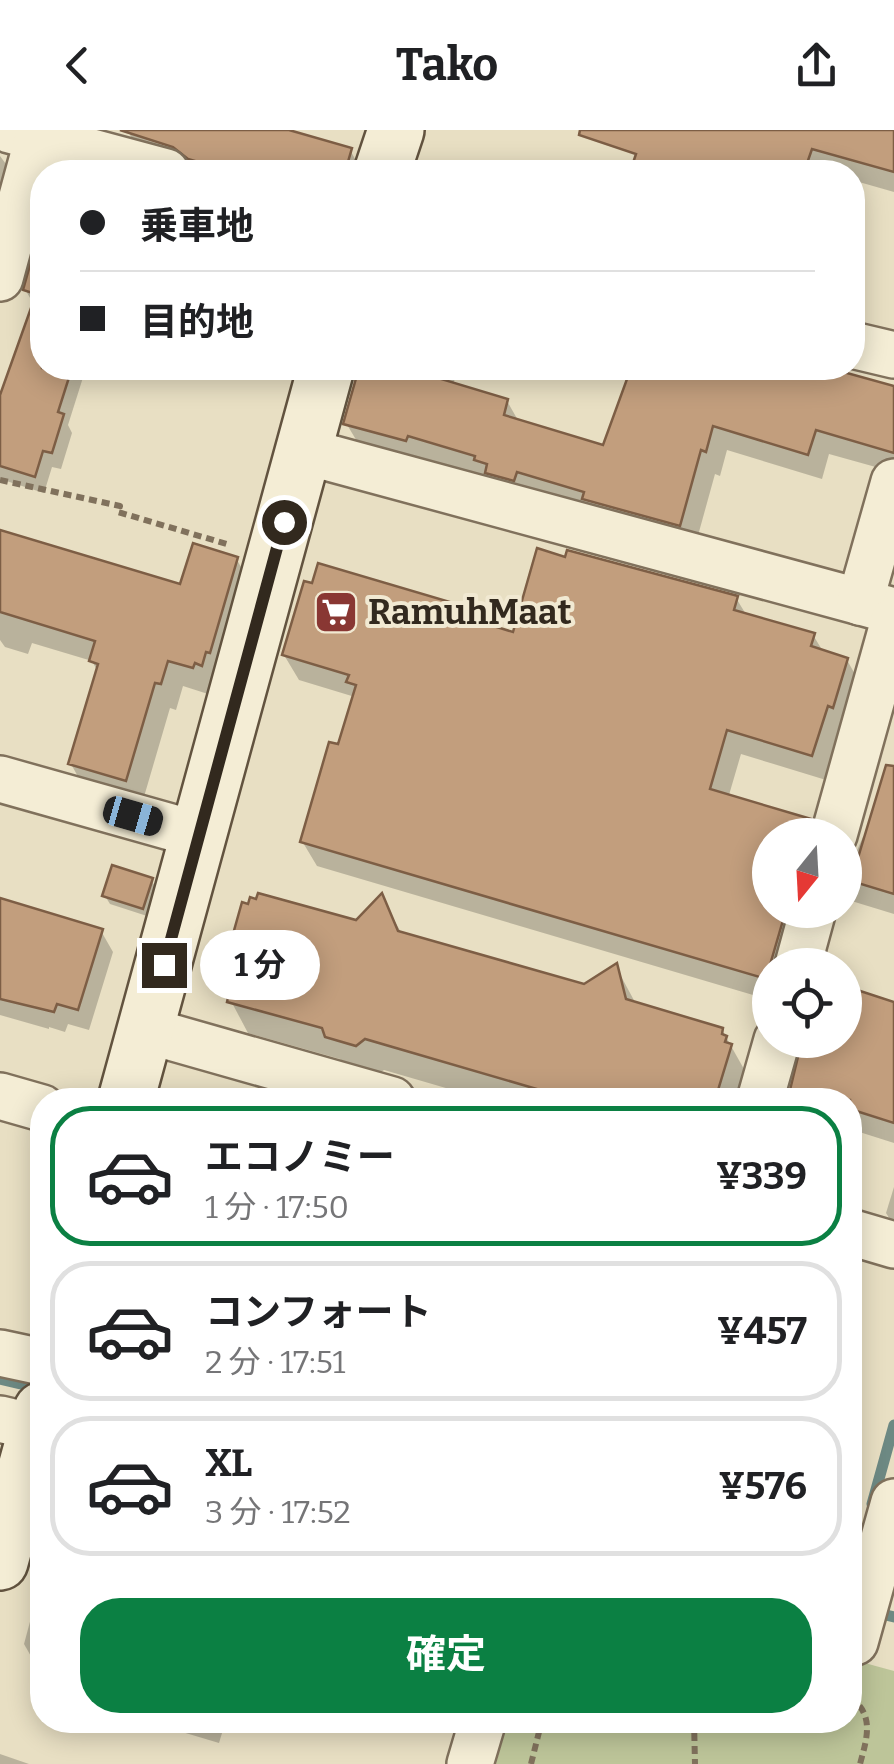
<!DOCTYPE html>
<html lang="ja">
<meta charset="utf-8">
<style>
:root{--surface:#fff;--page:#f2f2f2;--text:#202124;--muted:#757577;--line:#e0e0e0;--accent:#0b8043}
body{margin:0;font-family:Bitter,"Noto Sans JP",serif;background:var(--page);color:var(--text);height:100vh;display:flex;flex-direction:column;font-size:38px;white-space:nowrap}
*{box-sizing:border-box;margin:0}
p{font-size:32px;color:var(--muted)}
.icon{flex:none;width:55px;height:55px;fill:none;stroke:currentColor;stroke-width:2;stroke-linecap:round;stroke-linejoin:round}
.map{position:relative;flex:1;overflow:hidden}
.details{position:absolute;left:30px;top:958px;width:832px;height:645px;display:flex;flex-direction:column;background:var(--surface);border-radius:40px;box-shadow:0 5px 25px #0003}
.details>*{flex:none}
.top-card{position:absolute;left:30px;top:30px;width:835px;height:220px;border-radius:40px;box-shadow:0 5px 25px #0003;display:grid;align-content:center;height:220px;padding:0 50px;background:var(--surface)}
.needle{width:65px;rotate:198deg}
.controls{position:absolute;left:752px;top:688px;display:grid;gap:20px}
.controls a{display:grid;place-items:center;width:110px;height:110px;border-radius:50%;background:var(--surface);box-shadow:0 5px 25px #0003;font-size:50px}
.end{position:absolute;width:45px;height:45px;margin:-22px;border:12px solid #32291e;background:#fff;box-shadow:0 0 0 5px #fff}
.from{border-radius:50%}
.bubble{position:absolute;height:70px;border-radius:35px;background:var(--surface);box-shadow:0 5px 25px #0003;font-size:32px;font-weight:700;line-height:70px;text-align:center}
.car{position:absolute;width:30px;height:60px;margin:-30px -15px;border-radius:12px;box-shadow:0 0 8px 2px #0007;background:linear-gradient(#222 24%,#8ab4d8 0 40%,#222 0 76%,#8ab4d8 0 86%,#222 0)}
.top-card b{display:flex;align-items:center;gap:35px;height:95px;font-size:38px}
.top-card b+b{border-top:2px solid var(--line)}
.top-card i{width:25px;height:25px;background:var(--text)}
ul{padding:18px 0 0;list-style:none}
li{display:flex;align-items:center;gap:30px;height:140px;margin:0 20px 15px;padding:0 30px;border:5px solid var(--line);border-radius:40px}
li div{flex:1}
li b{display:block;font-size:38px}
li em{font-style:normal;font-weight:700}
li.on{border-color:var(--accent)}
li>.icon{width:90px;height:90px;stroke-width:1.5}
.primary-button{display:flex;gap:20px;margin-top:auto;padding:20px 50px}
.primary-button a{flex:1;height:115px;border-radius:40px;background:var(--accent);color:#fff;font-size:40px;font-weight:700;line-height:115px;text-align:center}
header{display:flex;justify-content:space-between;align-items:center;height:130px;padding:0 50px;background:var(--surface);font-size:45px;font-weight:700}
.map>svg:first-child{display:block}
.green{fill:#bdc599}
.shadow{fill:#0003}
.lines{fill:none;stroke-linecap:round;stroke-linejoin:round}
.stream{stroke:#6d8983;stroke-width:11}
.building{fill:#c29e7d;stroke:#7d5e45;stroke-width:2.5}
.street-casing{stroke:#80715c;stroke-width:50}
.secondary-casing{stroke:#62533f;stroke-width:60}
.path{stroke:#80715c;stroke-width:6;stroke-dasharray:8 5;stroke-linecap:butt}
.street{stroke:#f4edd5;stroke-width:45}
.secondary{stroke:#f4edd5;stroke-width:55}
.route{stroke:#32291e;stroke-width:12}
.labels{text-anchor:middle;stroke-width:8;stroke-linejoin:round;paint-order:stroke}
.poi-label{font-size:35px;font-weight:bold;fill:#32291e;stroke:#f1e9d2;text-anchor:start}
</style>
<header><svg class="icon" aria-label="back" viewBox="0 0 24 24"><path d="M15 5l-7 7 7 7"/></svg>Tako<svg class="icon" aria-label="share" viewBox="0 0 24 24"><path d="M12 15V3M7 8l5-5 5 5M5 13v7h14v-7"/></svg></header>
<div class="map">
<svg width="894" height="1634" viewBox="0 0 894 1634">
<rect width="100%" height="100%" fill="#e8dfc3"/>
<!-- green -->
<path class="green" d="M850,1529L894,1541V1634H496L508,1590H850Z"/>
<!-- shadow -->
<g class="shadow">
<path d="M128,0H283L350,20L360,38L358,42H194V38L185,33L137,21Z"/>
<path d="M647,0H894V62L852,50V42H639L635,35Z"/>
<path d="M0,26L14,45L0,98Z"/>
<path d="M42,100V238H86L68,295L72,303L61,339L52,337L44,363L0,349V276L34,175L25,159Z"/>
<path d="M852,114L863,133L855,165L852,164Z"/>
<path d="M237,238H260L258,244Z"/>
<path d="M362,238H458L453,255L507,271L519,292L604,318L633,238H759L798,250L801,238H834L836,242L894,259V333L890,341L829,324L822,349L727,320L720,346L715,344L694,420L361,318L346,293Z"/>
<path d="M0,402L181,458L237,430L252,456L217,561L210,559L208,564L183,556L176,580L170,578L141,677L86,661L71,634L98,542L92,531L32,513L28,524L5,517L0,510Z"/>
<path d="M736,468L747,486L813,505L824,523L847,530L861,555L826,650L741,624L729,665L810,691L818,705H770V780H819L791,835H770V870L317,736L302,711L340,617L355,567L299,550L284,525L448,474L457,487L514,505Z"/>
<path d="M894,684V784L845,769V731L855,725L863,707L867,708Z"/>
<path d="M151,750L156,758L147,786L110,774L105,766Z"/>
<path d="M381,767L402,804L584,857L616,837L636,874L722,900L749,948L742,970H487L384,940L375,946L346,938L340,929L248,903L222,854L357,793Z"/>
<path d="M0,770L101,801L113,822L89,900L68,894L65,902L49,897V899L0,885Z"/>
<path d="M845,858L894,873V1013L850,999V970H798L793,960L805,910H845Z"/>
<path d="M894,1057V1096L886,1083Z"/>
<path d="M42,1447V1537L36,1535L24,1514Z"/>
<path d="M142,1590H226L219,1613Z"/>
<path d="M0,1624L29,1634H0Z"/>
</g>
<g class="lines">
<!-- stream -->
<g class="stream">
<path d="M0,1249L42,1259"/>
<path d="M872,1374L894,1295"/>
<path d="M873,1482L894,1487"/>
</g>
</g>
<!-- building -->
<g class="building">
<path d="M120,0H289L352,18L345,42H232L188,29L173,17Z"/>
<path d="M580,0H894V42L812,19L804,42H652L632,36L636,24L579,5Z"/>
<path d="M42,92V238H72L58,282L64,284L52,323L43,321L35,347L0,336V265L36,164L23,160Z"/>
<path d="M359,238H422L421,243L508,269L504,285L603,315L631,238H829L894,256V323L816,300L808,325L713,296L706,322L701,320L680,396L582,369L584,362L517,342L514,351L485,343L487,334L474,330L475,326L408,306L406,311L343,294Z"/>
<path d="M0,400L180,454L193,413L238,427L210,523L206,522L202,536L195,533L193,538L168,531L161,554L155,553L126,651L68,634L98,534L89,531L95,511L0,482Z"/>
<path d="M537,418L565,427L567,420L738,466L734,480L815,503L811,516L848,528L833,578L828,576L812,626L727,600L710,659L811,689L809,705H770V780H786L770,835V850L300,712L329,612L338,614L356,555L346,552L349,545L282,525L304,451L312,453L318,433L450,472L448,478L456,480L455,484L513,502Z"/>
<path d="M886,635L894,636V764L851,751Z"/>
<path d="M112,735L153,748L143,779L102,766Z"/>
<path d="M258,763L356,790L382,763L398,801L584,854L617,833L626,869L723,898L722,904L727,906L725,912L732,914L715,970H557L554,964L365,909L356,916L325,907L322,898L227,872L229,863L223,862L225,856L219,854L242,772L248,774L250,767L256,769Z"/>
<path d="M0,768L103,799L78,880L57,874L54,882L0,869Z"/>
<path d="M845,856L894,872V993L850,979V970H819L790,960L802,910H845Z"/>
</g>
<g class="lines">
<!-- street casing -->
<g class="street-casing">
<g id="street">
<path d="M10,0L166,42"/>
<path d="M0,148L38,8"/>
<path d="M852,215L894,225"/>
<path d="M304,321L894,481"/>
<path d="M860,472L894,352"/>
<path d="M0,649L199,705"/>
<path d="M834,705L894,490"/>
<path d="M798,835L813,780"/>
<path d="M146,900L392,970"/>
<path d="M0,966L42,978"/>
<path d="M760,970L777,910"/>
<path d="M850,1102L894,1115"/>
<path d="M0,1223L42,1232"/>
<path d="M0,1289L42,1299"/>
<path d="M855,1512L894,1372"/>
<path d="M470,1634L483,1590"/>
</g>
</g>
<!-- secondary casing -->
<g class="secondary-casing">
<g id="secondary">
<path d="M382,42L396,0"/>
<path d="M126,970L326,238"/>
<path d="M0,1432L42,1280"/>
</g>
</g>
<!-- path -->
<g class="path">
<path d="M0,350L120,376L118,382L230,415"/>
<path d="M850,1567C875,1585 867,1608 860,1634"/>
<path d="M694,1590L695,1634"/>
<path d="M531,1634L542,1590"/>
</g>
<!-- street -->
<use href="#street" class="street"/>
<!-- secondary -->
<use href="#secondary" class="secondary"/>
</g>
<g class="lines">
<!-- route -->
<path class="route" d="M164,835L284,392"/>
</g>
<!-- icons -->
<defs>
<g id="supermarket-square" transform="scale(2.25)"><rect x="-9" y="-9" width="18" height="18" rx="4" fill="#893733" stroke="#f1e9d2"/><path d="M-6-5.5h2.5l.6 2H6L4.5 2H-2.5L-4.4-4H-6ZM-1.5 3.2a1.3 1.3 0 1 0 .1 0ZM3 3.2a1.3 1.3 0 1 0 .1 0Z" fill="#fff"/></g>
</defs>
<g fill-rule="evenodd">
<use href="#supermarket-square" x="336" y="482"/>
</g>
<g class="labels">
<!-- poi labels -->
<g class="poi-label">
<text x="368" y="494">RamuhMaat</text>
</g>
</g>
</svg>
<div class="controls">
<a><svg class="needle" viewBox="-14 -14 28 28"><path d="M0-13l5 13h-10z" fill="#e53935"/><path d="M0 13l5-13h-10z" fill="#757577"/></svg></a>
<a><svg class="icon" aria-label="locate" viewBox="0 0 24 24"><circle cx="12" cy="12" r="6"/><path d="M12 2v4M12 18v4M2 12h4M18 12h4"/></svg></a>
</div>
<i class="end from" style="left:284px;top:392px"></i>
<i class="end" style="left:164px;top:835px"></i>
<div class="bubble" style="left:200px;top:800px;width:120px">1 分</div>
<i class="car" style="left:133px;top:686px;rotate:106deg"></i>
<div class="top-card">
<b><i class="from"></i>乗車地</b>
<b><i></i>目的地</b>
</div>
<section class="details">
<ul>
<li class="on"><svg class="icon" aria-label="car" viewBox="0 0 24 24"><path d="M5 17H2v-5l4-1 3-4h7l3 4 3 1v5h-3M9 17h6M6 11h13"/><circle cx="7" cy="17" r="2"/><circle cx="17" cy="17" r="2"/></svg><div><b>エコノミー</b><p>1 分 · 17:50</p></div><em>¥339</em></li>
<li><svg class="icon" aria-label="car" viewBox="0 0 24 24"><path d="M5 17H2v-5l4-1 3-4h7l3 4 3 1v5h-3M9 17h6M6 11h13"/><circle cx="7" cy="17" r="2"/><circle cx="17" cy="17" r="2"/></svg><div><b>コンフォート</b><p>2 分 · 17:51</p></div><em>¥457</em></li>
<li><svg class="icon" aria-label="car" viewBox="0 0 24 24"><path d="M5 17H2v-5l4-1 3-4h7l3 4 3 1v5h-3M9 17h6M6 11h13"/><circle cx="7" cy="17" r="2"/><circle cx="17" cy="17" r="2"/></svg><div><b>XL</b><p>3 分 · 17:52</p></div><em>¥576</em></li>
</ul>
<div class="primary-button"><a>確定</a></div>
</section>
</div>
